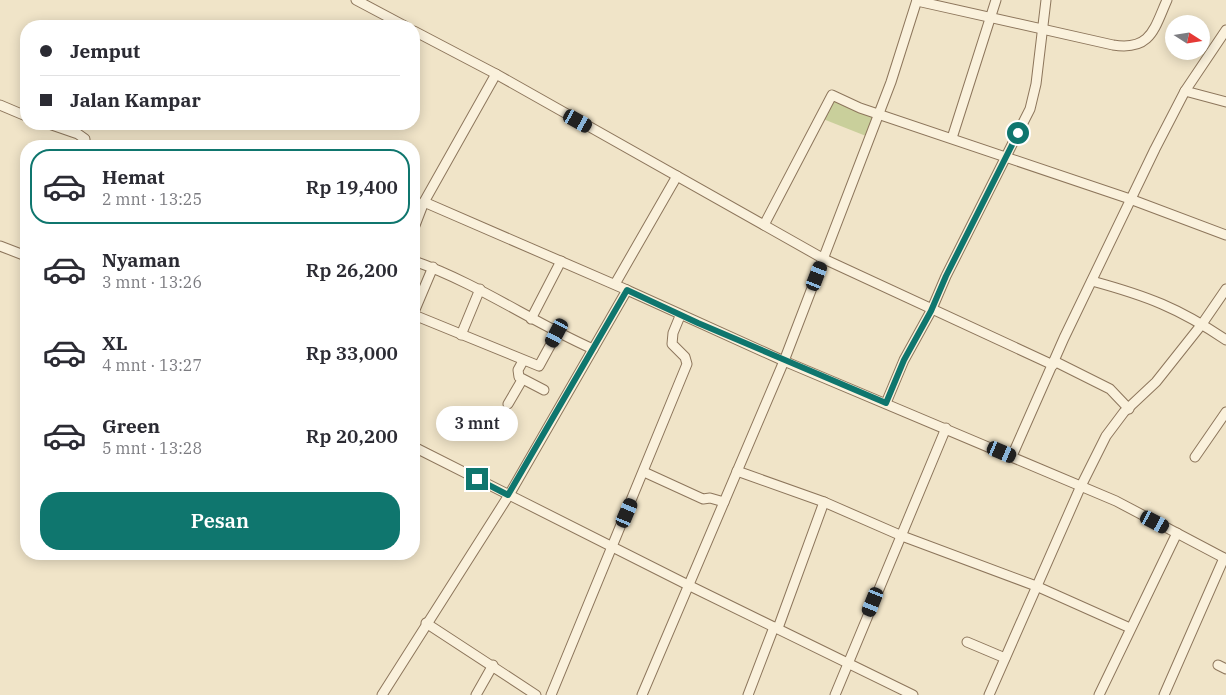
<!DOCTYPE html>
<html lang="id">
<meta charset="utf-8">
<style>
:root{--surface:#fff;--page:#f7f7f7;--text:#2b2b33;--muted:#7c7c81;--line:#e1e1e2;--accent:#0f766e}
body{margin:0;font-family:"IBM Plex Serif",serif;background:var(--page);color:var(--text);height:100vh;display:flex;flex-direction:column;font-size:19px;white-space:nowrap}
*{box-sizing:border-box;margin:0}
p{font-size:16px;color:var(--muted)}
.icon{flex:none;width:28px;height:28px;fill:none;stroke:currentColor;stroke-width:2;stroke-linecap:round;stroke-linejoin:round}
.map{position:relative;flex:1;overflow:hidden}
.sheet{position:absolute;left:20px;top:140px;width:400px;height:420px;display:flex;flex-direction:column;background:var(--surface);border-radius:20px;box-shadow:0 2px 12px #0003}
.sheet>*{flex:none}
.hud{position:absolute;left:20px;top:20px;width:400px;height:110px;border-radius:20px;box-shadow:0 2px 12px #0003;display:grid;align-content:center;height:110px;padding:0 20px;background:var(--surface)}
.needle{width:32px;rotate:102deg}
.tools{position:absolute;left:1165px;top:15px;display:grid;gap:10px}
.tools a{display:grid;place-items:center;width:45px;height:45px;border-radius:50%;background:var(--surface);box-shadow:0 2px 12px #0003;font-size:25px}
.end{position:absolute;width:22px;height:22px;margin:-11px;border:6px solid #0f766e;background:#fff;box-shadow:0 0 0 2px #fff}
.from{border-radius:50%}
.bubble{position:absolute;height:35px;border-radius:18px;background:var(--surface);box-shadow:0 2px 12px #0003;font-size:16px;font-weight:600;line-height:35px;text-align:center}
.car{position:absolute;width:15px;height:30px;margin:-15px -8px;border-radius:6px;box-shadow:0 0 4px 1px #0007;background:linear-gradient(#222 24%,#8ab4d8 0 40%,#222 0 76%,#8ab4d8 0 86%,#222 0)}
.hud b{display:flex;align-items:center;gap:18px;height:48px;font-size:19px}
.hud b+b{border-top:1px solid var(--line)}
.hud i{width:12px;height:12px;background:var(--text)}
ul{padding:9px 0 0;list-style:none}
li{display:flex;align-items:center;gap:15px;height:75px;margin:0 10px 8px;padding:0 10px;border:2px solid transparent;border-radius:20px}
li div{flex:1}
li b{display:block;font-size:19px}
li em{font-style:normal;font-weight:600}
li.active{border-color:var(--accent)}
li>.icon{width:45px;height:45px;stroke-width:1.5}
.cta{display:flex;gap:10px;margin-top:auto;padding:10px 20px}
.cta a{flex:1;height:58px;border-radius:20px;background:var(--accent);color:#fff;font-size:20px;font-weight:600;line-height:58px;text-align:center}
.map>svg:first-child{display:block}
.green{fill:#c9cf9b}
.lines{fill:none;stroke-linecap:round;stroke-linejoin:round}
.minor-casing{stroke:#8d765c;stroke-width:11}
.minor{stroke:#faf1dc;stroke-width:9}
.route{stroke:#0f766e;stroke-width:6}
</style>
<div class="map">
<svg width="1226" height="695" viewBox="0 0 1226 695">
<rect width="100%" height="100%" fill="#f0e4c8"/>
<!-- green -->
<path class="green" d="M832,98L876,113L866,136L823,119Z"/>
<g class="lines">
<!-- minor casing -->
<g class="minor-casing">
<g id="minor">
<path d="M356,0L405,26"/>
<path d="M917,1L1113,45C1151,51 1154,29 1167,0"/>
<path d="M414,31L496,74L824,259L1053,365"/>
<path d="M1185,91L1226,102"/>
<path d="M0,105L26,116"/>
<path d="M49,124L78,134L85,139V146"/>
<path d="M952,138L996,0"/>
<path d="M424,202L627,290"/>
<path d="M764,225L832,95L860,108L1130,199L1226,235"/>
<path d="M414,228L424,202L496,74"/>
<path d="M0,246L26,256"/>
<path d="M414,261C477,283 532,322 593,349"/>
<path d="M1092,281C1147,296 1179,308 1226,340"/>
<path d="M615,284L677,176"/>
<path d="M414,312L433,267"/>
<path d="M414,315L539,366L557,333"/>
<path d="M531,319L561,261"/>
<path d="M461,335L480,289"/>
<path d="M523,361L518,370L519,377L544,390"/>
<path d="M1054,361L1110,389L1129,409"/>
<path d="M886,403L904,360L931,311L946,276L1030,109L1036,84L1046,0"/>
<path d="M508,404L522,380"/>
<path d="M414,447L688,585L913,695"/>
<path d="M1012,456L1064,338L1155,149L1185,91L1226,30"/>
<path d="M1195,457L1226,412"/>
<path d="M737,471L824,502L902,536L1036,586L1130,628"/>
<path d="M644,472L703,499L710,498L724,502"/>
<path d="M426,623L536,695"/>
<path d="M778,628L824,502"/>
<path d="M967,642L1005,658"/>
<path d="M1218,665L1226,669"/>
<path d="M382,695L509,495L627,290L784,361L891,82L917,0"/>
<path d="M476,695L493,665"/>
<path d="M551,695L687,364L685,357L672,344L673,333L680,316"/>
<path d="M642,695L784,361L1116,501L1226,559"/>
<path d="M748,695L774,627"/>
<path d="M835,695L946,428"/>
<path d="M989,695L1080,488L1106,436L1124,412L1156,382L1202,324L1226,289"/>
<path d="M1099,695L1177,533"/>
<path d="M1164,695L1224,558"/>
</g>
</g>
<!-- minor -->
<use href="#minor" class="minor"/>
</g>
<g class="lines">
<!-- route -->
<path class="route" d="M477,479L508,495L627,290L698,323L886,403L904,360L931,311L946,276L1018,133"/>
</g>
</svg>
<div class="tools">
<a><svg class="needle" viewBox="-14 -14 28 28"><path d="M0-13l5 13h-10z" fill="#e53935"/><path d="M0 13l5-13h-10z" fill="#7c7c81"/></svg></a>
</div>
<i class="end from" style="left:1018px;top:133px"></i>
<i class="end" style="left:477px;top:479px"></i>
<div class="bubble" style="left:436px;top:406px;width:82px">3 mnt</div>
<i class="car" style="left:578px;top:121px;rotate:119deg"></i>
<i class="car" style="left:817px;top:276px;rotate:21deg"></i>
<i class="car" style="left:557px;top:333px;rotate:208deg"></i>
<i class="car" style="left:1002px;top:452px;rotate:113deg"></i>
<i class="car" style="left:627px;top:513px;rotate:23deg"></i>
<i class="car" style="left:1155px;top:522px;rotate:118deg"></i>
<i class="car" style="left:873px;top:602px;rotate:202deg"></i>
<div class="hud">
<b><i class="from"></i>Jemput</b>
<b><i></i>Jalan Kampar</b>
</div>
<section class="sheet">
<ul>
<li class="active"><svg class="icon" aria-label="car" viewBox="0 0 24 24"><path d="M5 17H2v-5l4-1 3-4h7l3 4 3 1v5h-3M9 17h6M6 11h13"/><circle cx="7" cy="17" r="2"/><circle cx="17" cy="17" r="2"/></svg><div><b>Hemat</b><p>2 mnt · 13:25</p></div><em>Rp 19,400</em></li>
<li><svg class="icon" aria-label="car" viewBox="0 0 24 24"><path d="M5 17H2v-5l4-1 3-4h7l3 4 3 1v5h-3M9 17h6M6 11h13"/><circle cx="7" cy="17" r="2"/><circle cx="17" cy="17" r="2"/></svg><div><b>Nyaman</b><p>3 mnt · 13:26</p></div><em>Rp 26,200</em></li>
<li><svg class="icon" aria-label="car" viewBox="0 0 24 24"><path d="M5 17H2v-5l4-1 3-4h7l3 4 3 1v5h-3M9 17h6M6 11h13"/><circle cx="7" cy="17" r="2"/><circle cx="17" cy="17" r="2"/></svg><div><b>XL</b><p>4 mnt · 13:27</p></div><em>Rp 33,000</em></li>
<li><svg class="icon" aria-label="car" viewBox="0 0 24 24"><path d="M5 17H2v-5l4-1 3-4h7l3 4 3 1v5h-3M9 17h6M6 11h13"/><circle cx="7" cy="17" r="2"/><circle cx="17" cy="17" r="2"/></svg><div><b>Green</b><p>5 mnt · 13:28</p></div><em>Rp 20,200</em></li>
</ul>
<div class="cta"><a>Pesan</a></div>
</section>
</div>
